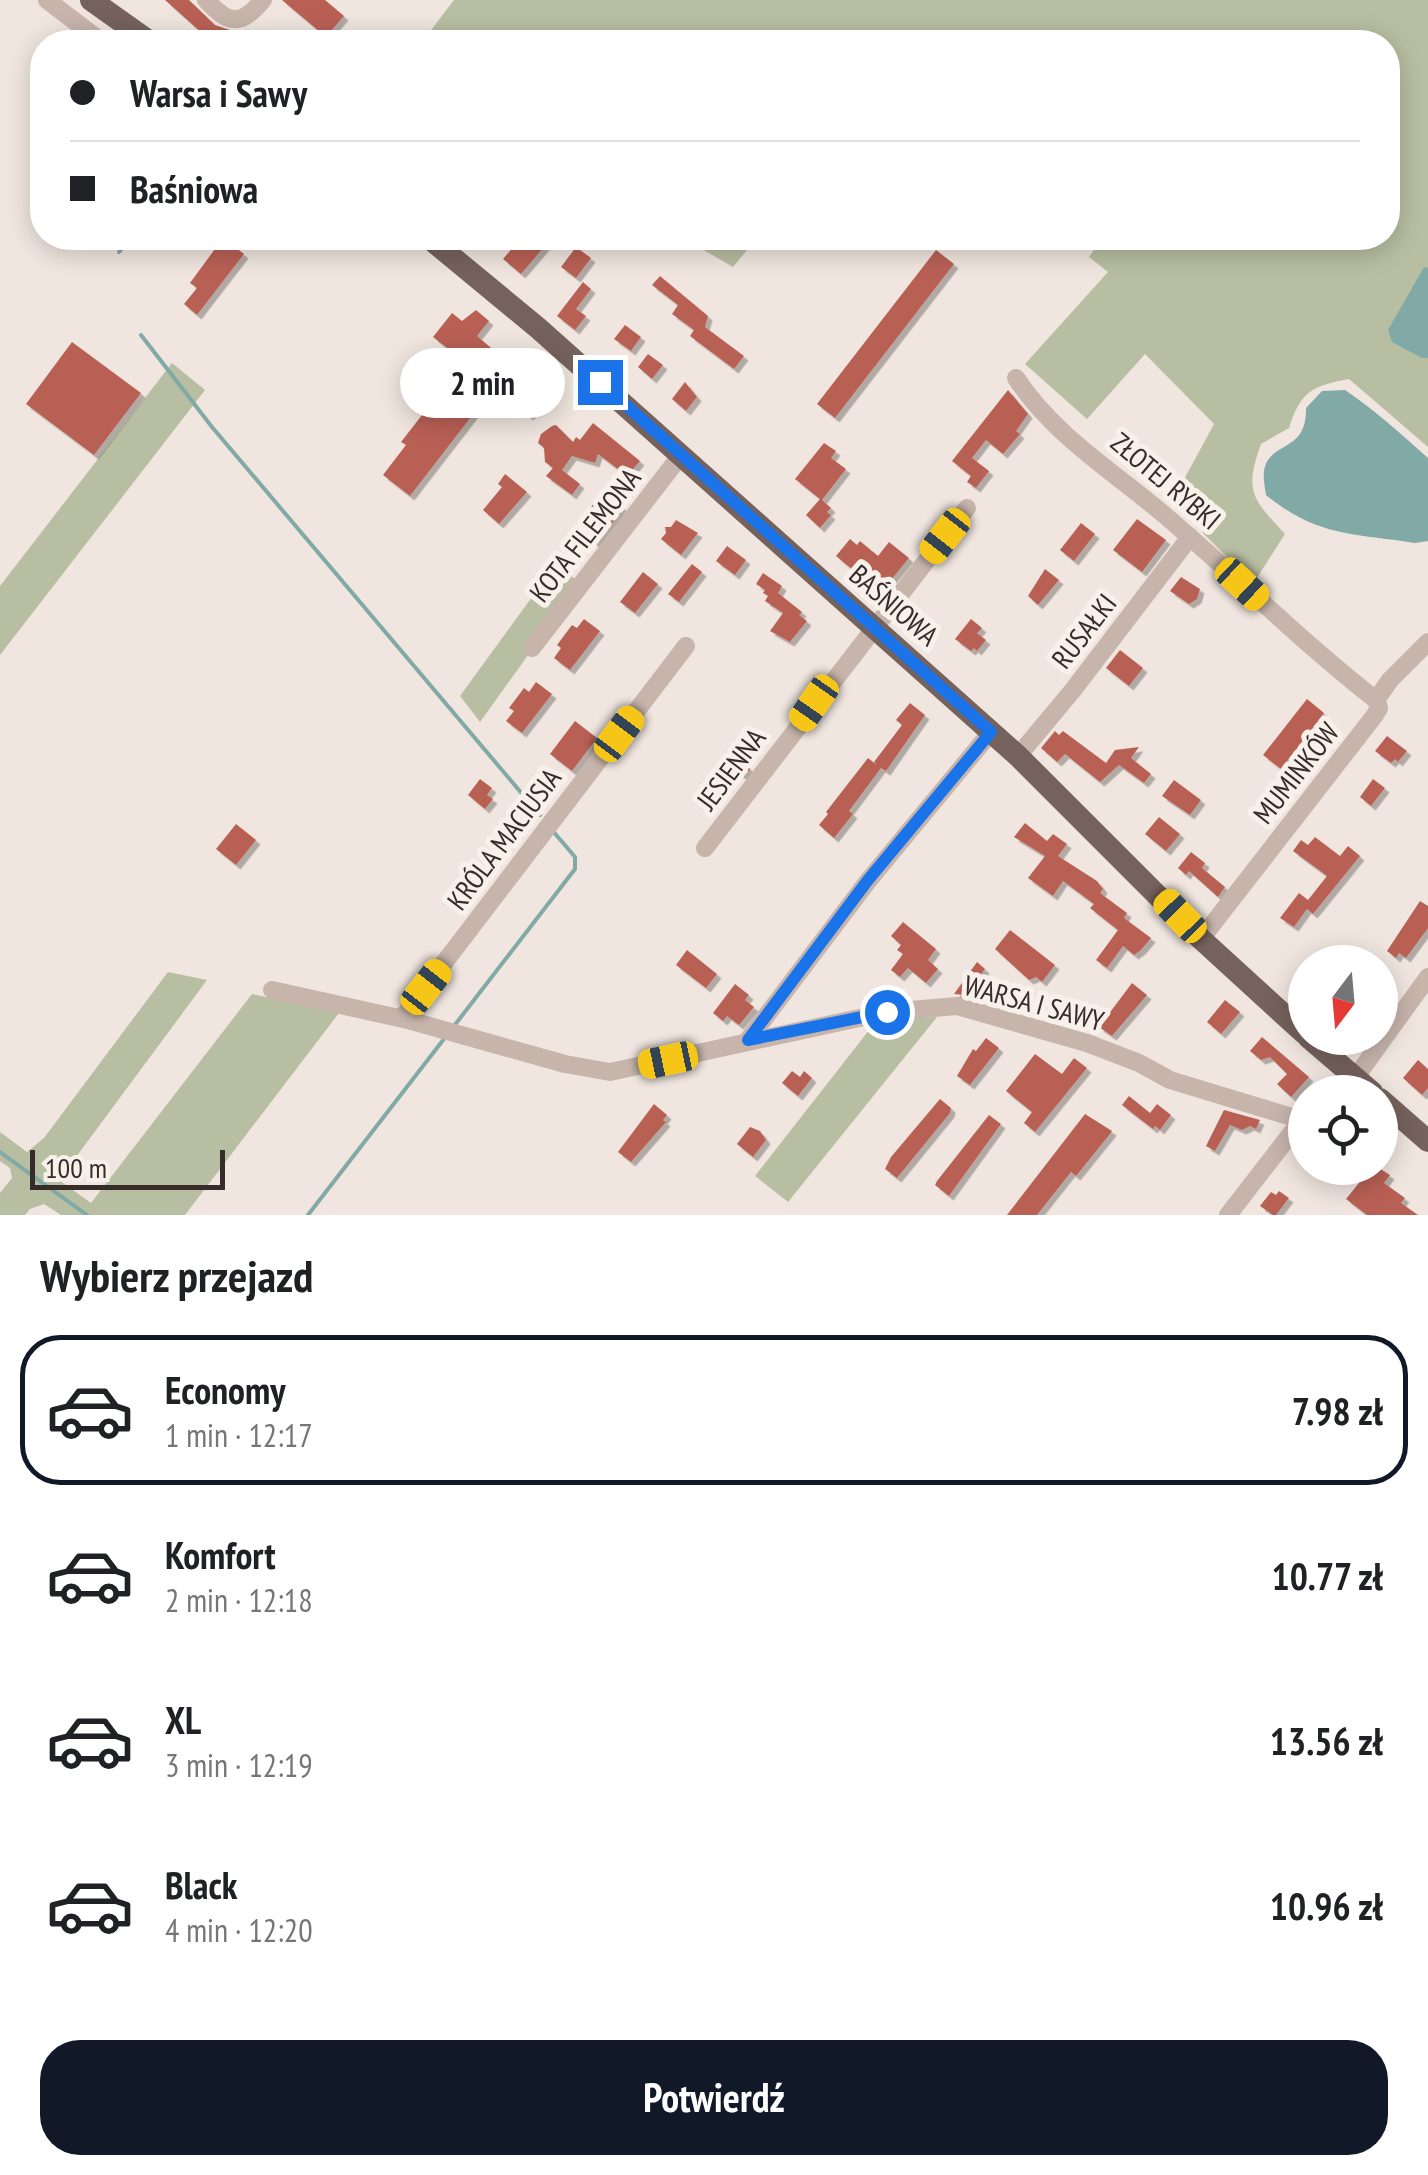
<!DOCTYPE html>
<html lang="pl">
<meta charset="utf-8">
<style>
:root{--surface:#fff;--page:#f2f2f2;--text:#202124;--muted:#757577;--line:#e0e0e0;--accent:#111827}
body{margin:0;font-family:"PT Sans Narrow",sans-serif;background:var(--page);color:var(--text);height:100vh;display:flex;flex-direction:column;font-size:38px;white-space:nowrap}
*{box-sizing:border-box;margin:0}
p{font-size:32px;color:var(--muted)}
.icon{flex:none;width:55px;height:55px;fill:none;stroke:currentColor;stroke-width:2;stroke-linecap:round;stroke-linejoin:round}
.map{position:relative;height:1215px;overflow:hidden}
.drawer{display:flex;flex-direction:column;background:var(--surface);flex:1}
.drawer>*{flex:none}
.top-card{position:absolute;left:30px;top:30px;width:1370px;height:220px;border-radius:40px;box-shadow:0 5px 25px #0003;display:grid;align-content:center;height:220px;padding:0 40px;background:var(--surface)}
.needle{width:65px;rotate:196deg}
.fabs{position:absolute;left:1288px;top:945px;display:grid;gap:20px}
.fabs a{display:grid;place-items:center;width:110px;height:110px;border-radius:50%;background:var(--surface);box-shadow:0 5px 25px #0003;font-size:50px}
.scale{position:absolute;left:30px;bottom:25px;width:195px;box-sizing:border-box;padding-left:10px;border:5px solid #362d2a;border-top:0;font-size:28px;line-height:35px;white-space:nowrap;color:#362d2a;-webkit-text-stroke:8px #f8f1eb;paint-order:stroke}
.end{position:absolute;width:45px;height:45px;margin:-22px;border:12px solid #1a73e8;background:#fff;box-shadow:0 0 0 5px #fff}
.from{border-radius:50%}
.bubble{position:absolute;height:70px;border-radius:35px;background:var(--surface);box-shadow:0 5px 25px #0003;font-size:32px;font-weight:700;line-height:70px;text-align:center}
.car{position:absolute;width:30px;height:60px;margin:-30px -15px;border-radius:12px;box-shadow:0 0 8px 2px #0007;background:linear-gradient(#f5c518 24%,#345 0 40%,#f5c518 0 76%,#345 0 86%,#f5c518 0)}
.top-card b{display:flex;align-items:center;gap:35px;height:95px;font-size:38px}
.top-card b+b{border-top:2px solid var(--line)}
.top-card i{width:25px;height:25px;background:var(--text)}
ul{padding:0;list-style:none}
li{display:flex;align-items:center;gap:30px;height:150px;margin:0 20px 15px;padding:0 20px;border:5px solid transparent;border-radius:40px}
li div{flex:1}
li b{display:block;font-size:38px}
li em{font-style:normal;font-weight:700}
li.active{border-color:var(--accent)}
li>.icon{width:90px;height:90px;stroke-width:1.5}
h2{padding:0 40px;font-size:45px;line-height:120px}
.button{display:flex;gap:20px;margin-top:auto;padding:20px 40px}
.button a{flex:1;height:115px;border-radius:40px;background:var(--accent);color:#fff;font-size:40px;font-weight:700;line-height:115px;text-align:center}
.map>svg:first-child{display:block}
.green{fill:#b8bea1}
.water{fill:#81aaa7}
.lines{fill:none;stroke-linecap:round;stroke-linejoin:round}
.stream{stroke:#81aaa7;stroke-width:4}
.building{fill:#b96154;filter:url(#shadow)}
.minor{stroke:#c7b5ac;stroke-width:18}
.major{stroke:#76625d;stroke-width:22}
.route{stroke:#1a73e8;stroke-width:12}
.labels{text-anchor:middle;stroke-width:10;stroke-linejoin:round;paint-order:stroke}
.street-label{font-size:28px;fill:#362d2a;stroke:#f8f1eb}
</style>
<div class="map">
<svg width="1428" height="1215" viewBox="0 0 1428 1215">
<defs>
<filter id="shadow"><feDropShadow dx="4.5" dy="4.5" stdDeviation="0" flood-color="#0004"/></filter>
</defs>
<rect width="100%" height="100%" fill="#f0e6df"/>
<!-- green -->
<g class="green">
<path d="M454,0H1428V447L1349,379C1312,386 1301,391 1289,428L1261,444C1244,492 1252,498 1285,534L1253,584L1203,533L1202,510L1175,496L1214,424L1145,354L1087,419L1025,364L1108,272L1089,257L1102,238H1388V42H422Z"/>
<path d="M683,238H757L733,267Z"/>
<path d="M172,363L205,390L0,655V586Z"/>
<path d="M556,564L580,583L480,722L460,696Z"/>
<path d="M168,972L207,980L59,1180L91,1203L252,994L339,1013L185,1215H61L44,1204L30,1209L25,1215H0V1193L12,1178L10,1168L0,1161V1132L27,1152L44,1138Z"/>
<path d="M937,1017L788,1202L755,1176L877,1020Z"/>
</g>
<!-- water -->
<g class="water">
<path d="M1424,267L1428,268V358H1422L1392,342L1388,330Z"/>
<path d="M1345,390C1375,410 1401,434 1428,458V541L1415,543C1352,533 1318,537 1266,495C1265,488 1263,478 1264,471C1269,440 1307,454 1306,408L1322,391Z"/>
</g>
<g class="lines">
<!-- stream -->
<g class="stream">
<path d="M119,252L130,238"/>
<path d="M141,335L212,427L540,815"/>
<path d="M454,1026L575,869V857L552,830"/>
<path d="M0,1152L87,1215"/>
<path d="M308,1215L447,1035"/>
</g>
</g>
<!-- building -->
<g class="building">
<path d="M165,0H189L215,25L236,32L227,42L215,38L212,42Z"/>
<path d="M282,0H325L344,16L326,37Z"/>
<path d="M223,238L244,254L197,315L184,304L197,288L190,283Z"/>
<path d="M521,238H535L545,246L521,274L503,259Z"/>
<path d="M576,247L591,258L576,278L561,267Z"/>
<path d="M936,250L954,264L835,418L817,404Z"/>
<path d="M660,276L708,316L705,327L744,356L734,369L690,336L694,330L672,314L678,305L652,285Z"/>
<path d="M583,282L591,289L576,309L586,316L575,330L557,316Z"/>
<path d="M476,310L489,321L477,336L497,353L498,359L470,395L481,404L410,496L383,475L406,445L401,442L464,361L433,337L452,313L462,321Z"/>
<path d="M625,325L641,337L631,351L614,339Z"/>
<path d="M72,342L141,393L94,455L26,404Z"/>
<path d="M648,354L663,365L652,379L638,367Z"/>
<path d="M519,381L542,400L529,416L506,398Z"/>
<path d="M685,382L697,397L686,411L672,399Z"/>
<path d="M1008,390L1028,414L1016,431L1020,434L1003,454L986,440L972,458L989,471L976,488L967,482L971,476L952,461Z"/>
<path d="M593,423L640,461L627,476L598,454L595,463L572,456L562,470L580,484L572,495L546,476L553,468L545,462L544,448L538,443L541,434L552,426L556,425L573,442L576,437L580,440Z"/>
<path d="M824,443L836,451L831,458L846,469L822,500L831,508L827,512L831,515L820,528L806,515L820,499L795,479Z"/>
<path d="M505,474L527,492L499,524L483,510L502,487L498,484Z"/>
<path d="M603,492L624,508L596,544L589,538L599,526L586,513Z"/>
<path d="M1137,519L1166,540L1142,572L1113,550Z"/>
<path d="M676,520L698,533L681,555L661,539L666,533L665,527H671Z"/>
<path d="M1081,523L1095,534L1074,561L1060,550Z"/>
<path d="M850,539L857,545L860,541L878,556L889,542L909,558L882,591L885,594L876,606L864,596L876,582L856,566L853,570L836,556Z"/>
<path d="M727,546L746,560L735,575L716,561Z"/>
<path d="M692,564L702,572L679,602L668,594Z"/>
<path d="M1045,569L1059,580L1038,605L1028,596Z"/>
<path d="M643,572L658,584L635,613L620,602Z"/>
<path d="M763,573L782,586L778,593L802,612L799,615L807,621L790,642L770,631L783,613L765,601L768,596L763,593L765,590L756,584Z"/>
<path d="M1181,577L1200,589L1197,599L1189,604L1170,591Z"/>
<path d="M584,619L600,631L570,670L554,658L561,648L557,645L572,625L577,628Z"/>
<path d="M971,619L982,628L977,633L986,640L977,651L974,648L971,651L955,639Z"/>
<path d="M1120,650L1143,668L1129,686L1106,668Z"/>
<path d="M536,682L552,694L522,733L506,721L514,711L509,708L524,688L529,692Z"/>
<path d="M1307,699L1324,713L1281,769L1263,755Z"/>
<path d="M910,703L925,715L886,771L881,768L849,811L853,814L834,838L819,825L828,814L826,812L868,758L877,765L874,762L902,725L896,720Z"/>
<path d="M575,721L597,738L572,771L550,754Z"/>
<path d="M1055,731L1059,735L1063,731L1106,763L1115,750L1139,747L1131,758L1151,774L1144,783L1119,765L1100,782L1065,754L1057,762L1041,748Z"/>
<path d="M1387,736L1407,751L1398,762L1395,759L1391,763L1375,751Z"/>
<path d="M733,752L750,769L744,777L732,768L708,804L697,797L715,769L718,771Z"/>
<path d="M480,779L492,788L487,795L493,799L485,809L468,795Z"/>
<path d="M1373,779L1385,788L1371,806L1360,797Z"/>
<path d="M1174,780L1201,800L1190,815L1162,796Z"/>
<path d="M1159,817L1180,834L1166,851L1145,834Z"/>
<path d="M1025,823L1047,841L1053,834L1067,844L1058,856L1097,881L1103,889L1100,893L1127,913L1124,918L1151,938L1141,950L1134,955L1123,946L1107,968L1096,960L1118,930L1090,908L1094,904L1063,881L1053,896L1028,878L1045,856L1014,837Z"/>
<path d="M236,824L256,840L236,865L216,849Z"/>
<path d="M1315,837L1340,856L1348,846L1360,856L1313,914L1307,909L1294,927L1280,918L1299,893L1308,900L1327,876L1293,851L1301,840L1308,845Z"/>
<path d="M1191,852L1205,863L1202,868L1225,887L1218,897L1189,871L1186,875L1178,868Z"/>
<path d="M1420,901L1428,906V928L1406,958L1399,953L1396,958L1387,951Z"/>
<path d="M903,922L936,949L928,960L938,969L926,983L908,968L900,977L891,970L903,954L897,950L901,945L891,936Z"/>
<path d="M1010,930L1055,965L1042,982L1036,977L1029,980L995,949Z"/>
<path d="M687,950L717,974L706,988L676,965Z"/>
<path d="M977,962L985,969L965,995L954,994Z"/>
<path d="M1132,983L1147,995L1112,1036L1099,1027Z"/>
<path d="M735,984L749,995L745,1000L754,1007L739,1025L727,1016L723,1021L713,1013Z"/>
<path d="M1225,1000L1240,1012L1221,1034L1207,1022Z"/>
<path d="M1262,1037L1309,1077L1291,1097L1277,1084L1287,1074L1270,1057L1261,1060L1250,1051Z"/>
<path d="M986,1038L999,1048L970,1085L957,1076L973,1049L976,1051Z"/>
<path d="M1035,1054L1062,1074L1074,1058L1087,1068L1035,1132L1024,1123L1032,1112L1006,1091Z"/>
<path d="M1418,1060L1428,1069V1088L1422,1095L1403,1078Z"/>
<path d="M792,1071L800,1077L804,1071L812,1078L798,1096L782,1083Z"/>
<path d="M1129,1096L1150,1113L1157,1104L1171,1115L1160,1130L1155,1126L1153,1129L1122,1105Z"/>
<path d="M940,1099L951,1108L950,1113L897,1178L885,1169L891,1157Z"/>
<path d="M654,1104L667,1115L663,1120L666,1122L631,1162L618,1152Z"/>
<path d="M1224,1110L1260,1120L1256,1129L1250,1126L1242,1130L1230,1125L1215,1151L1206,1146Z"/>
<path d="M1085,1114L1112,1131L1110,1134L1076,1176L1071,1172L1037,1215H1007Z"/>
<path d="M989,1115L1001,1124L949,1196L935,1185L937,1181Z"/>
<path d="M750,1127L760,1131L766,1140L753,1157L737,1144Z"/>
<path d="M1371,1168H1379L1390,1175L1384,1183L1405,1198L1401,1203L1418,1215H1367L1346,1199Z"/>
<path d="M1279,1191L1289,1198L1276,1215H1273L1260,1206L1271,1192L1276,1195Z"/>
</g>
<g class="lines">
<!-- minor -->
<g class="minor">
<path d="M47,0L102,42"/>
<path d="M206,0C229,25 241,26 263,0"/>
<path d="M1016,378C1054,436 1116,473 1168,518C1238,578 1303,643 1376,700"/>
<path d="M532,648L681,455"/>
<path d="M1018,756L1073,690L1190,537"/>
<path d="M705,848L967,508"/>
<path d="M1201,939L1375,715L1379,708L1376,700L1390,680L1428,642"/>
<path d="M272,990L408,1020L565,1064L610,1072L887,1012L957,1006L1087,1043L1139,1063L1170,1080L1305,1121"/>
<path d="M402,1018L686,646"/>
<path d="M748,1040L868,881L991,732"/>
<path d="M1345,1092L1428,977"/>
<path d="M1228,1215L1300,1122"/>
</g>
<!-- major -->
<g class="major">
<path d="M91,0L150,42"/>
<path d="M429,238L538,328L1018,756L1201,939L1305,1034"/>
<path d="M1309,1038L1372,1092"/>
<path d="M1380,1099L1428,1141"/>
</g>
</g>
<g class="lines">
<!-- route -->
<path class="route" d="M600,382L991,732L868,880L748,1040L887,1012"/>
</g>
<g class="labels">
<!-- street labels -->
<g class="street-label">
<text transform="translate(1166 481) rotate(40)" y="10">ZŁOTEJ RYBKI</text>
<text transform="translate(585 535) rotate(-52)" y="10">KOTA FILEMONA</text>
<text transform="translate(894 605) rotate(41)" y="10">BAŚNIOWA</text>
<text transform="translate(1084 631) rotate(-52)" y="10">RUSAŁKI</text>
<text transform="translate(731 769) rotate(-53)" y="10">JESIENNA</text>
<text transform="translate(1296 773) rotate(-52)" y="10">MUMINKÓW</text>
<text transform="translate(504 839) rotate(-53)" y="10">KRÓLA MACIUSIA</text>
<text transform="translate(1034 1003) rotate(15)" y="10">WARSA I SAWY</text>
</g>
</g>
</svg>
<div class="fabs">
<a><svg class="needle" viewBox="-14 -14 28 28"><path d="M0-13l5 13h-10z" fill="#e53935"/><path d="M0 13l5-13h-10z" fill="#757577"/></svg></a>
<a><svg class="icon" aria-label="locate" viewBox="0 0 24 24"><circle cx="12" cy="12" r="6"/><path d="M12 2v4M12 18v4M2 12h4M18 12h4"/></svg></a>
</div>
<div class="scale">100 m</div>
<i class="end from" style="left:887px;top:1012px"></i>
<i class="end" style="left:600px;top:382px"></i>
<div class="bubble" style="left:400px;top:348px;width:165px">2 min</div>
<i class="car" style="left:945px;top:536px;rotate:218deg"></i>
<i class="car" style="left:1242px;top:584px;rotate:133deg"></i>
<i class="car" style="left:814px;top:703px;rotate:215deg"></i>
<i class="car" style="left:619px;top:734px;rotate:37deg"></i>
<i class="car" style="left:1180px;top:916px;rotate:316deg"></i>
<i class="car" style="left:426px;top:987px;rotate:38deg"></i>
<i class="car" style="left:668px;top:1060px;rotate:258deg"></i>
<div class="top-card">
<b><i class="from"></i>Warsa i Sawy</b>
<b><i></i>Baśniowa</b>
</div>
</div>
<section class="drawer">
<h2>Wybierz przejazd</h2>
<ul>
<li class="active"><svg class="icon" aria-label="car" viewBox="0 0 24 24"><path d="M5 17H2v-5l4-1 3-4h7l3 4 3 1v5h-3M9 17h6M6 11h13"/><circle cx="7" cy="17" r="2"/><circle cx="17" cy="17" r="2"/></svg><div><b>Economy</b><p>1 min · 12:17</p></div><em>7.98 zł</em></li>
<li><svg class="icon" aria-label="car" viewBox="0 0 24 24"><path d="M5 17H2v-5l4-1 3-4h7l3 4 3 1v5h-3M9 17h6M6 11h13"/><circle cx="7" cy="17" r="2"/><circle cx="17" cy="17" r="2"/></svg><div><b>Komfort</b><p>2 min · 12:18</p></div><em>10.77 zł</em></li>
<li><svg class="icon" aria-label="car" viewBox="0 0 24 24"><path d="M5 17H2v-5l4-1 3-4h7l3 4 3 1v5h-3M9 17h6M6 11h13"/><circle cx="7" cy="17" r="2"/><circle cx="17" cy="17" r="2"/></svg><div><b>XL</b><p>3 min · 12:19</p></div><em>13.56 zł</em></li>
<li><svg class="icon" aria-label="car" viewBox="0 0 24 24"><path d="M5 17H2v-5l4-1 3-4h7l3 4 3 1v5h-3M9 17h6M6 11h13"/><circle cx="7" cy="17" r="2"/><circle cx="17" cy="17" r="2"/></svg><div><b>Black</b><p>4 min · 12:20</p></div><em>10.96 zł</em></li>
</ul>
<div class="button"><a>Potwierdź</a></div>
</section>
